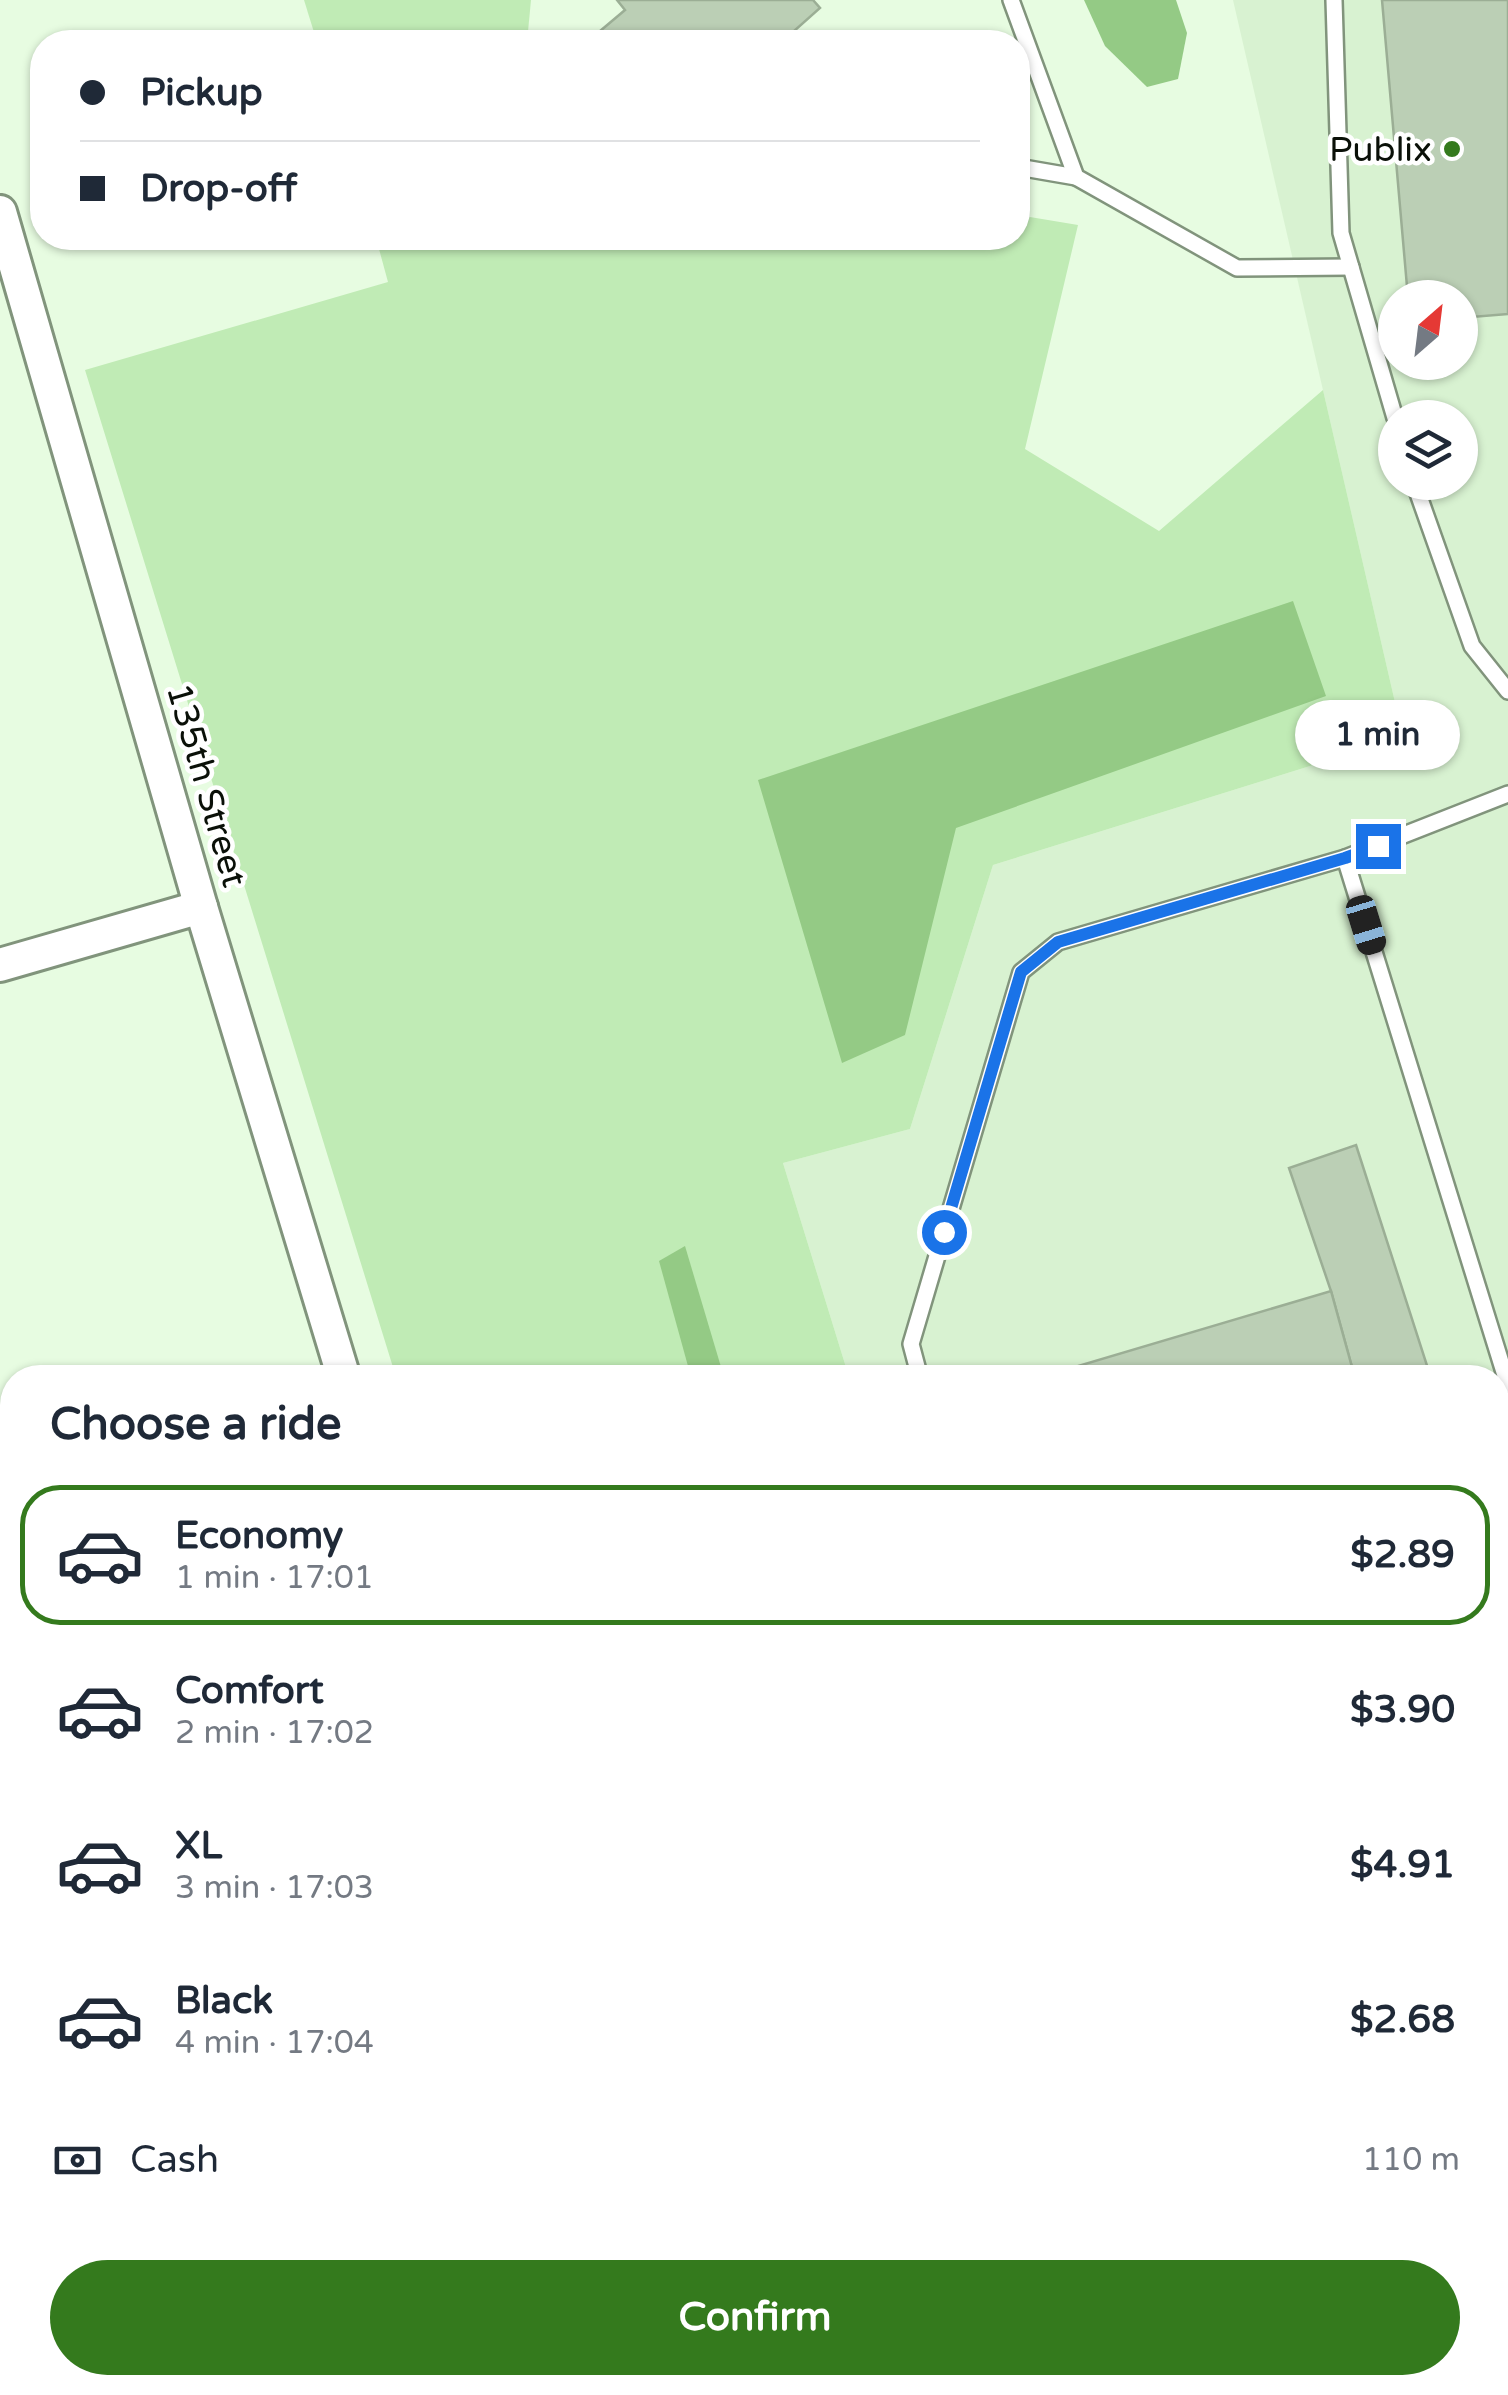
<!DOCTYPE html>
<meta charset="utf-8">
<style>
:root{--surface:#fff;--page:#f2f2f3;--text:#1f2937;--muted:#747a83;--line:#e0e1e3;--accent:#347a1d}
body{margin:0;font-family:"Varela Round",sans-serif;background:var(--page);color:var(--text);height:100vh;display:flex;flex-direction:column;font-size:38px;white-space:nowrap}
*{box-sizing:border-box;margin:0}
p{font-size:32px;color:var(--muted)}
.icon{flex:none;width:55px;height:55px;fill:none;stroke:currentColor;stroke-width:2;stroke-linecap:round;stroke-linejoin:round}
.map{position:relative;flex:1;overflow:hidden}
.details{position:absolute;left:0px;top:1365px;width:1510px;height:1030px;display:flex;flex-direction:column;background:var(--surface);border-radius:40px 40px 0 0;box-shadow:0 2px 8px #0004}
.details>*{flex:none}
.top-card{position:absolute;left:30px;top:30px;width:1000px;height:220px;border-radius:40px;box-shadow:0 2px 8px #0004;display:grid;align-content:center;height:220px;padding:0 50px;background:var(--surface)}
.needle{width:65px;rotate:28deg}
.fabs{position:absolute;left:1378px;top:280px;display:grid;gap:20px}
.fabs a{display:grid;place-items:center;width:100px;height:100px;border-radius:50%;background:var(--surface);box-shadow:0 2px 8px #0004;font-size:50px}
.end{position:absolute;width:45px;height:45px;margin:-22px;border:12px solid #1a73e8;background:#fff;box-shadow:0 0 0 5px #fff}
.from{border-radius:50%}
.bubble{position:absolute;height:70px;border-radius:35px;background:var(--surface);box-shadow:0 2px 8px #0004;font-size:32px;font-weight:700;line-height:70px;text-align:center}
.car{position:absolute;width:30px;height:60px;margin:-30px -15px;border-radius:12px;box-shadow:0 0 8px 2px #0007;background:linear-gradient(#222 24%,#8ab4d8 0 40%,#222 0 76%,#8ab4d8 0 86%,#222 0)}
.top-card b{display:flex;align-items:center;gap:35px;height:95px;font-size:38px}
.top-card b+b{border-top:2px solid var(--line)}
.top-card i{width:25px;height:25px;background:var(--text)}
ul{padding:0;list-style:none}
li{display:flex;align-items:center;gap:30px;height:140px;margin:0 20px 15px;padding:0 30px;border:5px solid transparent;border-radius:40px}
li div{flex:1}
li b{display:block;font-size:38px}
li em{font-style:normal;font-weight:700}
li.selected{border-color:var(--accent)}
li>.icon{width:90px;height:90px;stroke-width:1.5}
h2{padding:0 50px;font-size:45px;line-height:120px}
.pay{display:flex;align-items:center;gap:25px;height:110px;padding:0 50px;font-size:38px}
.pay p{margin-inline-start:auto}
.button{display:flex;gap:20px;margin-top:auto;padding:20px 50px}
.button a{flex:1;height:115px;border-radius:60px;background:var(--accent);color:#fff;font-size:40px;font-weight:700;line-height:115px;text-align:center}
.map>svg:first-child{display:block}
.built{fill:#d8f2d1;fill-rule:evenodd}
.green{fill:#c0ebb5}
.water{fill:#94ca85}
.building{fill:#bbcfb5;stroke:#9bae95;stroke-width:2.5}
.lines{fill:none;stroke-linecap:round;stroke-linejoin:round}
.service-casing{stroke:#81947c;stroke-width:20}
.minor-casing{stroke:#81947c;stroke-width:38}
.service{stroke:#fff;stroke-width:15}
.minor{stroke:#fff;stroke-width:32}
.route{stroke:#1a73e8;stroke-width:12}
.poi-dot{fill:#347a1d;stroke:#fff;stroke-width:4}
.labels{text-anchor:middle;stroke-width:9;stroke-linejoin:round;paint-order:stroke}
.poi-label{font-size:35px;fill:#0a1008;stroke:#fff;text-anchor:end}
.street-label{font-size:35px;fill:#0a1008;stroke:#fff}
</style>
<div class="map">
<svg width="1508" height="2395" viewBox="0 0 1508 2395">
<rect width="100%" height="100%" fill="#e7fce1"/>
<!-- built -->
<g class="built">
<path d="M1233,0H1508V2335L1498,2338V1378L849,1377L783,1163L910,1129L993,865L1403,737ZM1395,298H1460V362H1395ZM1395,418H1460V482H1395Z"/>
<path d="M1155,2383H1344L1301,2395H1159Z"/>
</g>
<!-- green -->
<g class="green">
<path d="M304,0H531L527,42H317Z"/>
<path d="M1018,215L1078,225L1025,449L1159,531L1323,390L1403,737L993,865L910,1129L783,1163L849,1377H396L85,370L388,282L376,238H1018Z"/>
<path d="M1155,2382L1159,2395H709L706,2383Z"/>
</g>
<!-- water -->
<g class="water">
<path d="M1084,0H1176L1187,33L1178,79L1147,87L1105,46Z"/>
<path d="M1293,601L1326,696L956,828L905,1035L842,1063L758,780Z"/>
<path d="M685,1246L724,1377H691L659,1261Z"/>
</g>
<!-- building -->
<g class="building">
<path d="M617,0H813L820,8L794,31L798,35L789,42H587L625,10Z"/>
<path d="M1382,0H1508V314L1460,318V298H1408Z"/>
<path d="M1356,1145L1431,1378H1355L1331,1291L1289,1168Z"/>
<path d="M1331,1291L1355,1378H1082L1078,1366Z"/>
<path d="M1499,1533L1508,1564V2200L1498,2203Z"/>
</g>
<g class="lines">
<!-- service casing -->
<g class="service-casing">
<g id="service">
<path d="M1011,0L1076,177L1237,268L1351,267"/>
<path d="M1334,0L1341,233L1395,418"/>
<path d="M1018,167L1076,177"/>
<path d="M1414,482L1472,646L1508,691"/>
<path d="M1345,858L1508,1385"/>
<path d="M920,1378L911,1344L1021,972L1058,942L1345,858L1508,794"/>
<path d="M1498,2263L1508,2260"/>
</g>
</g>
<!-- minor casing -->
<g class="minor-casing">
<g id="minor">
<path d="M0,212L201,907L344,1378"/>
<path d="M0,965L201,907"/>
<path d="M1498,2352L1508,2349"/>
<path d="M0,2358L12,2355"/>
<path d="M640,2382L643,2395"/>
<path d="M1351,2395L1394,2382"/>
</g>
</g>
<!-- service -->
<use href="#service" class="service"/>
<!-- minor -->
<use href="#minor" class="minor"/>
</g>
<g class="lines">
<!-- route -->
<path class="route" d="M944,1232L1021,972L1058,942L1345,858L1378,846"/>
</g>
<!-- markers -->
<circle class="poi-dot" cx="1452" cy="149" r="10"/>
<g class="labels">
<!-- poi labels -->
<g class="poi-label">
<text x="1432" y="161">Publix</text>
</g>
<!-- street labels -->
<g class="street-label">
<text transform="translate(207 785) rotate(74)" y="12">135th Street</text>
</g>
</g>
</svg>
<div class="fabs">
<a><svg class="needle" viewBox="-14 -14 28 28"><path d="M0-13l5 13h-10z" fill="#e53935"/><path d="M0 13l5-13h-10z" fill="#747a83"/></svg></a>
<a><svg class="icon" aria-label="layers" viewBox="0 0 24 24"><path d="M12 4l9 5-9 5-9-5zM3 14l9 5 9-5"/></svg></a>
</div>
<i class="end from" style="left:944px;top:1232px"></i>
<i class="end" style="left:1378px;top:846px"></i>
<div class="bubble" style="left:1295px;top:700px;width:165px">1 min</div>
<i class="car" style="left:1366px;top:925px;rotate:163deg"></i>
<div class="top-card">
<b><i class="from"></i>Pickup</b>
<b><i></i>Drop-off</b>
</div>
<section class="details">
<h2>Choose a ride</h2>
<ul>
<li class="selected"><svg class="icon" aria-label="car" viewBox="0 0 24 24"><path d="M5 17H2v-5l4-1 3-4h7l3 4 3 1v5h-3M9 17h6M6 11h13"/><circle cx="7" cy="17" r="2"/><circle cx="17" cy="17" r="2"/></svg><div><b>Economy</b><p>1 min · 17:01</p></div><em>$2.89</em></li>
<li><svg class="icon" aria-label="car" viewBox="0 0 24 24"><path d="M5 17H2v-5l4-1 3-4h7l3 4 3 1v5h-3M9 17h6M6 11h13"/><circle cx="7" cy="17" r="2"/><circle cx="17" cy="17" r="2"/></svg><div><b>Comfort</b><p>2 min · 17:02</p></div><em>$3.90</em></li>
<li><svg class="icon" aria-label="car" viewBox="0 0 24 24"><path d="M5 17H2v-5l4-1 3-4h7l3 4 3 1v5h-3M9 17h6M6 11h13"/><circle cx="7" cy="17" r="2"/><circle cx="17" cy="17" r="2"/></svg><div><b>XL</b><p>3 min · 17:03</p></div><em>$4.91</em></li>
<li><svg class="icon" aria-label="car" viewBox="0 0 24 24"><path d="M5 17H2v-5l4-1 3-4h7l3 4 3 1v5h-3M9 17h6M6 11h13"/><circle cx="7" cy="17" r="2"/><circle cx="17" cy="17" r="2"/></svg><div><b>Black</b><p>4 min · 17:04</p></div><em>$2.68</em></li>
</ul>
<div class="pay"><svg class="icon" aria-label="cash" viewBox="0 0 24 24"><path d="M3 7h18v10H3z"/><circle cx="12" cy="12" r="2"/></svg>Cash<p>110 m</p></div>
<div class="button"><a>Confirm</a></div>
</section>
</div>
